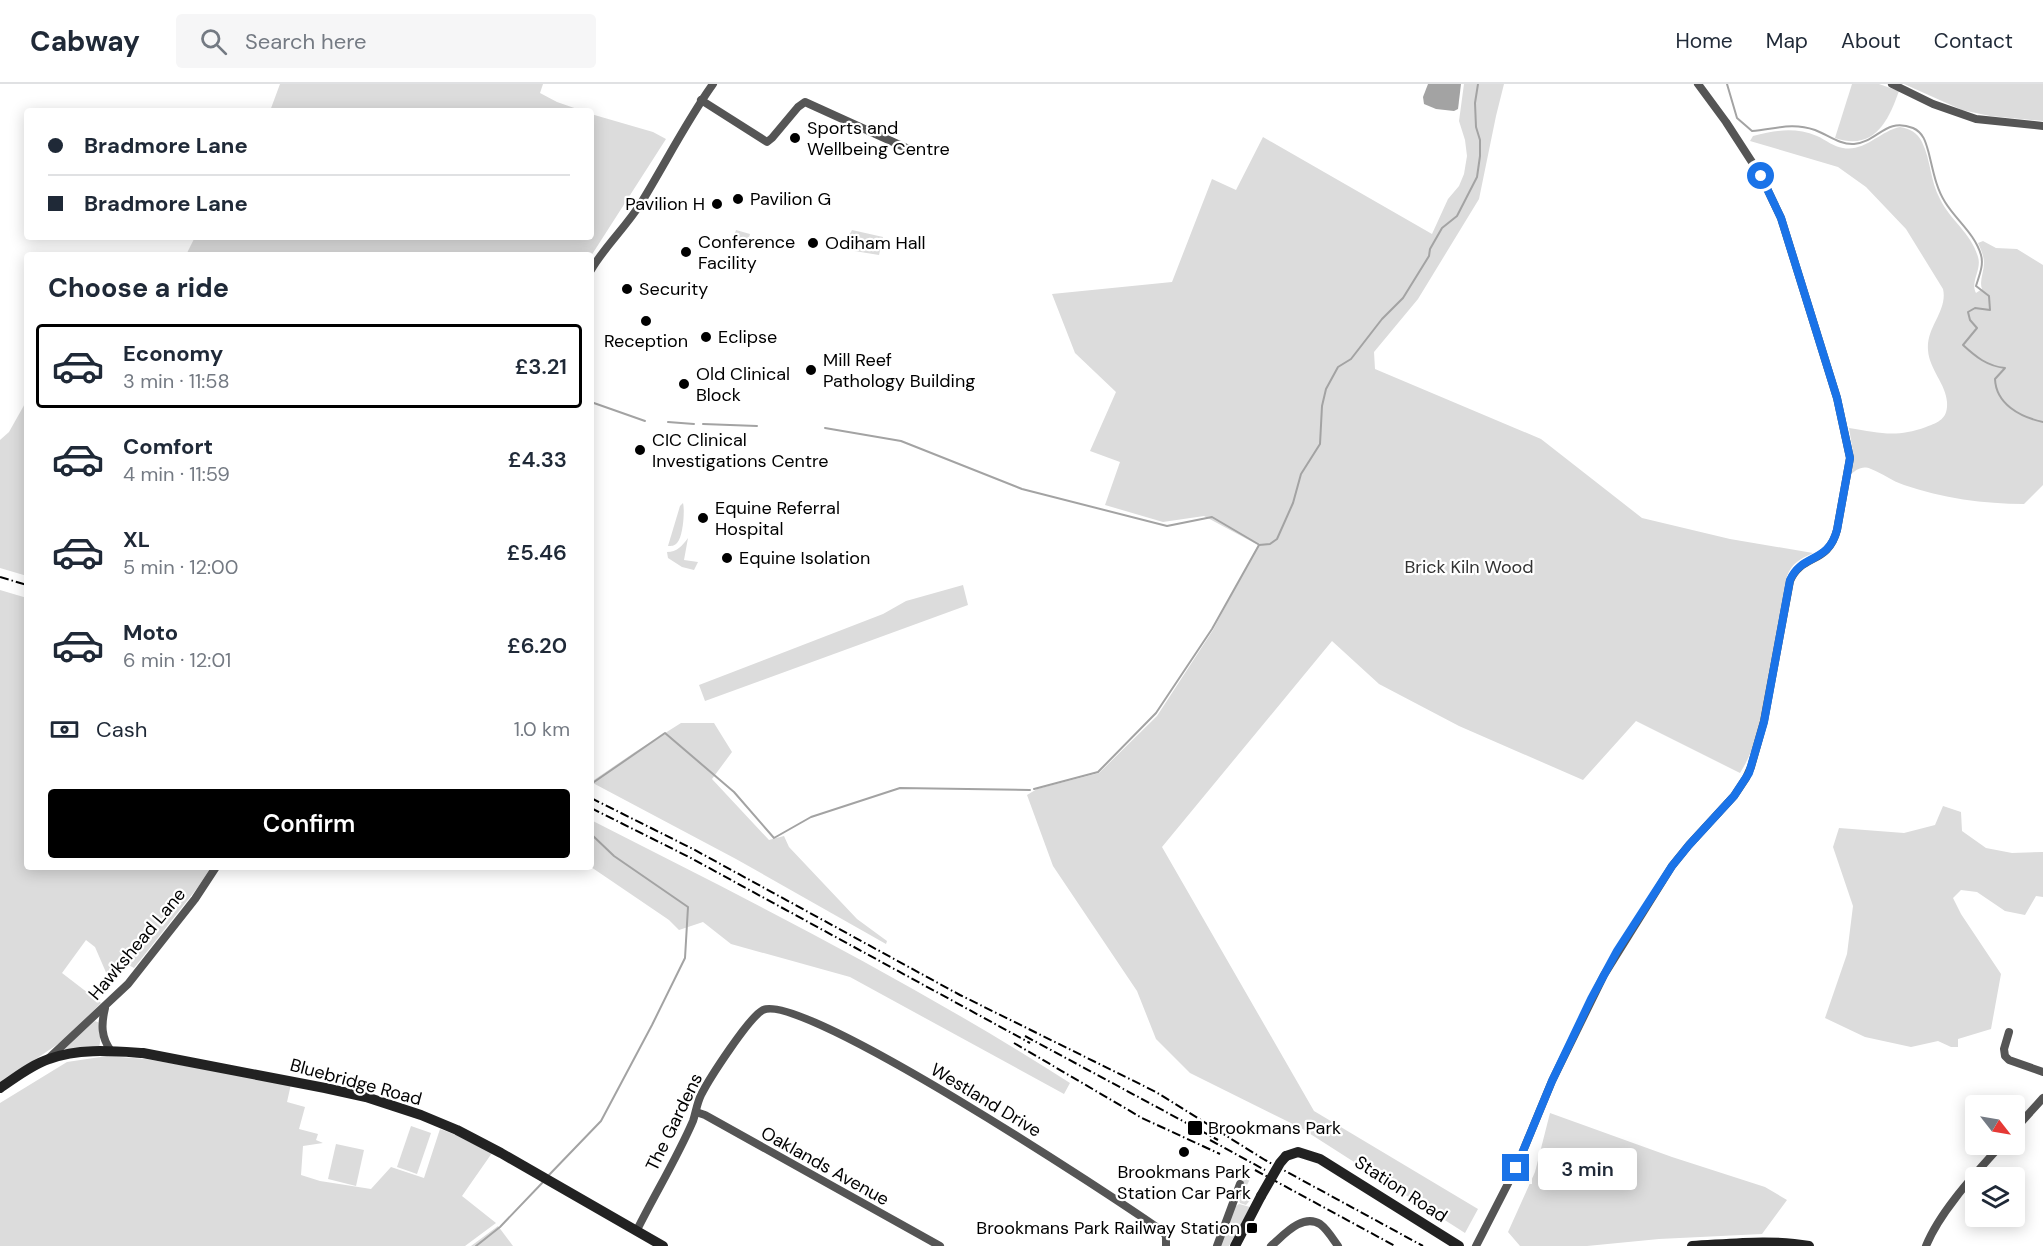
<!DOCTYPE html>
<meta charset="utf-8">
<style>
:root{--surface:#fff;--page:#f6f6f7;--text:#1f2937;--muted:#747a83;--line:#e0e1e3;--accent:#000}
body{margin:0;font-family:"DM Sans",sans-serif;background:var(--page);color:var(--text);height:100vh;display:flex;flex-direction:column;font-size:22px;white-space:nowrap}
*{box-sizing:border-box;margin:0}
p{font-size:20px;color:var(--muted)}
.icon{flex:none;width:33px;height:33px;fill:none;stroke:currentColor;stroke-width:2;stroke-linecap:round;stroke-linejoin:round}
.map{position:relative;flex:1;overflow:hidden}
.side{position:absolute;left:24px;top:168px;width:570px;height:618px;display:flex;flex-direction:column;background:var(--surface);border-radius:6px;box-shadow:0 3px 15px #0003}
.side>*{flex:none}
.banner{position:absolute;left:24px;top:24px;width:570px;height:132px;border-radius:6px;box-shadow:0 3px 15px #0003;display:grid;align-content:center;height:132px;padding:0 24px;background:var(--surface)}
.needle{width:39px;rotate:121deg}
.controls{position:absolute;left:1965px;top:1011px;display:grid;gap:12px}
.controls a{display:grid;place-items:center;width:60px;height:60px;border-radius:6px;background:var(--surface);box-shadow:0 3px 15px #0003;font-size:30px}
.end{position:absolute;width:27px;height:27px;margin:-14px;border:8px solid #1a73e8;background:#fff;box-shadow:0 0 0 3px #fff}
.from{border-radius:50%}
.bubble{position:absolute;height:42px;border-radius:6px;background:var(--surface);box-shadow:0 3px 15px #0003;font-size:20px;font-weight:600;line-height:42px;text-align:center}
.banner b{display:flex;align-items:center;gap:21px;height:57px;font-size:22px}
.banner b+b{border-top:2px solid var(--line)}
.banner i{width:15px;height:15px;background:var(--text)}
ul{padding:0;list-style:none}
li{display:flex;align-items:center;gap:18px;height:84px;margin:0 12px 9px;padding:0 12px;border:3px solid transparent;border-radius:6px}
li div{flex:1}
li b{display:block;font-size:22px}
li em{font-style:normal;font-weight:600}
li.selected{border-color:var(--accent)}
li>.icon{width:54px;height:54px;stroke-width:1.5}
h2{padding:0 24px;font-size:27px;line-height:72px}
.pay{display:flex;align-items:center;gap:15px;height:66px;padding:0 24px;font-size:22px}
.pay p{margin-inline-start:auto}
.primary-button{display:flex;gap:12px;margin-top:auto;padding:12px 24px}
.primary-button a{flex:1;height:69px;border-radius:6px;background:var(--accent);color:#fff;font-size:24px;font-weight:600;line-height:69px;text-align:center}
header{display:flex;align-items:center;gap:36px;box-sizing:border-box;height:84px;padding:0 30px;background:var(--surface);border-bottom:2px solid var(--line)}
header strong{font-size:28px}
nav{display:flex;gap:33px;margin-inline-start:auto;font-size:21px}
.search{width:420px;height:54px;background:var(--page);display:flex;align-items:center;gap:15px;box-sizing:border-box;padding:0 21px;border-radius:6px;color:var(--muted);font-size:22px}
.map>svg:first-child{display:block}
.green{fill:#dcdcdc}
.water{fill:#a3a3a3}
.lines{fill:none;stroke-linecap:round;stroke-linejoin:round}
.stream{stroke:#a3a3a3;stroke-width:2}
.street{stroke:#555;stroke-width:8}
.secondary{stroke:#222;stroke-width:10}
.rail{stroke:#000;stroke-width:2;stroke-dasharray:9 3 1.5 3;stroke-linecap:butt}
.secondary-bridge{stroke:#222;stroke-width:10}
.route{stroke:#1a73e8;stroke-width:8}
.poi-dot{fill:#000;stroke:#fff;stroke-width:2}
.labels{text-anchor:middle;stroke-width:4.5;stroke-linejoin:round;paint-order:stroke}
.poi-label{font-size:18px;fill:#000;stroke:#fff;text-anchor:start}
.park-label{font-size:18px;fill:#333;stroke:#fff}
.street-label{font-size:18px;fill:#000;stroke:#fff}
</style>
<header>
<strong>Cabway</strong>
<div class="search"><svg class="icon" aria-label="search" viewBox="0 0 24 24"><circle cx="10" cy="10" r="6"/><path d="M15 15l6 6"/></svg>Search here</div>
<nav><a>Home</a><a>Map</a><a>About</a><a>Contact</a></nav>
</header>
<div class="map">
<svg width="2043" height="1162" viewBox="0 0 2043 1162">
<rect width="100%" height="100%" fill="#fff"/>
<!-- green -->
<g class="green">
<path d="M280,0H543L540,9L557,18L583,27H270Z"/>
<path d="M1464,0H1504L1496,32L1479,115L1418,215L1374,268L1375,285L1541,355L1642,434L1730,455L1813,469C1800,475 1792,479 1787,492C1782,521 1777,550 1772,579C1766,616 1761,656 1740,689L1636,637L1583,696L1459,642L1379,600L1332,557L1162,763L1314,1027L1478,1125L1465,1149L1301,1044L1190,989L1156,955L1137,907L1053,782L1027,711L1037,705L1099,689L1157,632L1213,546L1258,461L1204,432L1163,438L1105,421L1120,378L1090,367L1116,308L1075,269L1052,210L1172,198L1212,95L1236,106L1263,53L1432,150L1448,115L1459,102L1464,90L1467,72L1465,56L1459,37Z"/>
<path d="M1852,0H1879L1899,7C1888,38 1874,67 1835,54Z"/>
<path d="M1904,0H2043V37L1990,32L1962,26Z"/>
<path d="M591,30L653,48L666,55L591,172L186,171L195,153H591Z"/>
<path d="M1900,43C1910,45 1917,48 1922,58C1931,76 1930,97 1940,115C1950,136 1972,150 1978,173C1982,185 1970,198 1976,209L1982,205C1979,197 1984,188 1984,179C1984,172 1981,166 1978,159L1983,157L1996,164L2017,165L2043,181V401L2024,420C1984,420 1942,414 1904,401C1892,397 1882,389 1871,385C1862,381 1856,386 1850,391L1853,368L1849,344C1880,349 1896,354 1926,343C1940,338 1948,334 1947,318C1946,300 1929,285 1928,266C1926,243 1948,227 1943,205L1906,145L1866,103L1838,83L1750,57L1753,52C1776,46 1795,43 1817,52C1826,56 1834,63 1843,64C1865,68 1880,47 1900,43Z"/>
<path d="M736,146L750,150L746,165L732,160Z"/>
<path d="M852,146L883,153L879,171L842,165Z"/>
<path d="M27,316V492L0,484V356L9,348Z"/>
<path d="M683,419C685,427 683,453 677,459C674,462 672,462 668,462L680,422Z"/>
<path d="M688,454L684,476L698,478L694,486L682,483L668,474L667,468C677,468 682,462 688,454Z"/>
<path d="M963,501L968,521L705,617L699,601L883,530L906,517Z"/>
<path d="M0,506L27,514V783H211L198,803L134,884L125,879L111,900L95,863L86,856L62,889L101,919L67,954L0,999Z"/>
<path d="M681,639H714L732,668L712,695L769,756L784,752L789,763L857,835L887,857L886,860L736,775L591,698L635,668Z"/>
<path d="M1943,722L1961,728L1962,747L1986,764L2012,769L2043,768V813L2036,812L2025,831L2005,827L1977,808L1961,806L1953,814L1961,830L2001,890L1991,945L1958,955V963H1951L1938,957L1911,963L1865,953L1825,934L1847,870L1853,822L1833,763L1839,744L1904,749L1935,741Z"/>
<path d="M591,736C753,818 917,901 1070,999L1064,1010L850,893L731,860L703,838L679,846L669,836L591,783Z"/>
<path d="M95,937L100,939C98,947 102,955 99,963L65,967L64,964Z"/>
<path d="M107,972L146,975L291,1000L287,1018L305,1023L299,1045L318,1050L316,1056L323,1059L303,1062L301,1091L320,1097L371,1105L391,1083L424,1094L440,1045L456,1051L492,1069L462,1112L496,1139L465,1162H0V1019L67,978Z"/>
<path d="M1550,1029L1672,1073L1765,1103L1787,1116L1762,1150L1659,1155L1587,1162H1520L1508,1148L1535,1088Z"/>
<path d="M411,1042L431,1049L417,1090L397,1083Z"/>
<path d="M336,1060L364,1066L356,1102L328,1095Z"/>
<path d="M1236,1087L1251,1093L1243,1109L1252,1114L1246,1121L1240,1119C1236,1107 1248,1098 1236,1087Z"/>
<path d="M1239,1120L1250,1123L1229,1162H1219L1235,1123Z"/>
<path d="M498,1142L513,1162H471Z"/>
</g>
<!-- water -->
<path class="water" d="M1428,0H1461L1458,25L1454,27L1436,25L1424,20L1423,13Z"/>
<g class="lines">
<!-- stream -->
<g class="stream">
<path d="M1727,0L1737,34L1752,47C1775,45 1792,38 1815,46C1828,51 1840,61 1854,60C1878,58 1885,33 1913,44C1924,49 1926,59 1929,70C1933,86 1936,104 1945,118C1956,136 1975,150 1981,171C1984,181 1979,192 1976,202L1989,212L1990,226L1975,224L1968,228L1970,236L1977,244L1963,261C1976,273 1987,282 2005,284L1995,295C1996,320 2020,333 2043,338"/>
<path d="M591,318L645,337"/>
<path d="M668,338L694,340"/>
<path d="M703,340L757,342"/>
<path d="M825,344L901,357L1022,405L1167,442L1212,433L1258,460"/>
<path d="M594,698L665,649L734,708L774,754L811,733L900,704L1030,706"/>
<path d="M1034,705L1098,688L1156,629L1212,545L1259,461L1270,460L1277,455L1293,419L1301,390L1320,360L1322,322L1326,305L1338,283L1351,275L1382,235L1403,214L1429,172L1430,165L1442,144L1457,132L1477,93L1480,72V56L1476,43L1475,19L1478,0"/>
<path d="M548,1092L601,1037L652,941L685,874L688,823L614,772L591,750"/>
<path d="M476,1162L500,1143L544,1097"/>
</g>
<!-- street -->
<g class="street">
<path d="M1892,0L1933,20L1976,35L2043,42"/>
<path d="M701,16L767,58L772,54L798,23L805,18L913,67"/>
<path d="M591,186C605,162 626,143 641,119C665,80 686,38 713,0"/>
<path d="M105,924C101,941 101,953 111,967"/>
<path d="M2009,948L2004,965L2005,972L2009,976L2043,988"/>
<path d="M48,975L128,900L195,815L216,783"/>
<path d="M696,1028L705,1031L940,1162"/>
<path d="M2014,1046L2043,1014"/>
<path d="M637,1146C655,1110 677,1074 693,1037C696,1028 697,1019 701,1011C709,995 749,933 763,926C802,907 1114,1113 1162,1147L1166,1152V1162"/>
<path d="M1217,1162L1240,1100"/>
<path d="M1271,1162C1283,1152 1302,1129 1320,1140C1327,1145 1333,1155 1338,1162"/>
<path d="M1476,1162L1516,1084L1552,997L1604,891L1672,782L1689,761L1734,712L1746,694L1751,683L1764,637L1790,497C1802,469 1828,481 1837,446L1850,374L1837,314L1781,134L1761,92L1726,38L1698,0"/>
<path d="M1926,1162C1940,1127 1976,1089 2002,1060"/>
</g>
<!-- secondary -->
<g class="secondary">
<path d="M0,1004C15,994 31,981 49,975C79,964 112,967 143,969L325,1004L366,1013L421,1031L457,1046L501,1069L663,1162"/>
<path d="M1286,1072L1298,1068L1320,1075L1459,1162"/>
<path d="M1235,1162L1261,1112"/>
<path d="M1692,1162C1731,1160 1771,1155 1809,1162"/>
</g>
<!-- rail -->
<g class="rail">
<path d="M0,493L27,501"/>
<path d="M591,714L693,765L960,911L1156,1008L1265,1076L1423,1162"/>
<path d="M591,724L689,773L1030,959"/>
<path d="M1025,952L1218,1056"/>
<path d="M1014,959L1142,1034L1220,1070"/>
<path d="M1210,1056L1265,1086"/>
<path d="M1255,1086L1395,1162"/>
</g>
<!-- secondary-bridge -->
<path class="secondary-bridge" d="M1261,1112L1280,1079L1286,1072"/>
</g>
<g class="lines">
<!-- route -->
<path class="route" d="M1516,1084L1552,997L1591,915L1617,867L1672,782L1689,761L1734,712L1749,689L1764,638L1790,496C1802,469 1828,480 1837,446L1850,374L1837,314L1781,134L1761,92"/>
</g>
<!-- markers -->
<g class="poi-dot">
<circle cx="795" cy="54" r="6"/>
<circle cx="738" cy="115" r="6"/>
<circle cx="717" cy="120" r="6"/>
<circle cx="813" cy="159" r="6"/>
<circle cx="686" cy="168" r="6"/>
<circle cx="627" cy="205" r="6"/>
<circle cx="646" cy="237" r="6"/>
<circle cx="706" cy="253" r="6"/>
<circle cx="811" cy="286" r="6"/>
<circle cx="684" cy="300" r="6"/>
<circle cx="640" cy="366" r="6"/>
<circle cx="703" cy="434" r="6"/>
<circle cx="727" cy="474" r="6"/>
<rect x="1187" y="1036" width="16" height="16" rx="3"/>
<circle cx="1184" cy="1068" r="6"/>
<rect x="1246" y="1138" width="12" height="12" rx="3"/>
</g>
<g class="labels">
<!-- poi labels -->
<g class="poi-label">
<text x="807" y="50">Sports and<tspan x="807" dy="21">Wellbeing Centre</tspan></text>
<text x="750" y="121">Pavilion G</text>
<text x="705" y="126" text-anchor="end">Pavilion H</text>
<text x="698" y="164">Conference<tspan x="698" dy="21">Facility</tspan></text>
<text x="825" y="165">Odiham Hall</text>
<text x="639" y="211">Security</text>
<text x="718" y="259">Eclipse</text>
<text x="646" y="263" text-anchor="middle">Reception</text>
<text x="823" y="282">Mill Reef<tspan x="823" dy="21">Pathology Building</tspan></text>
<text x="696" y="296">Old Clinical<tspan x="696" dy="21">Block</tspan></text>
<text x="652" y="362">CIC Clinical<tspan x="652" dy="21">Investigations Centre</tspan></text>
<text x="715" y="430">Equine Referral<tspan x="715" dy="21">Hospital</tspan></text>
<text x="739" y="480">Equine Isolation</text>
<text x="1208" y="1050">Brookmans Park</text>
<text x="1184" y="1094" text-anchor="middle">Brookmans Park<tspan x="1184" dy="21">Station Car Park</tspan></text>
<text x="1240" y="1150" text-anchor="end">Brookmans Park Railway Station</text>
</g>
<!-- park labels -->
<g class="park-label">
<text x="1469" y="489">Brick Kiln Wood</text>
</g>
<!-- street labels -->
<g class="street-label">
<text transform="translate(137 860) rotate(-50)" y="6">Hawkshead Lane</text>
<text transform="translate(356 998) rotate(15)" y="6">Bluebridge Road</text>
<text transform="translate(986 1016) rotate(31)" y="6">Westland Drive</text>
<text transform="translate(674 1038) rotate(-64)" y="6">The Gardens</text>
<text transform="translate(825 1082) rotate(29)" y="6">Oaklands Avenue</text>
<text transform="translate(1401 1105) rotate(33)" y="6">Station Road</text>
</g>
</g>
</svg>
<div class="controls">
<a><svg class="needle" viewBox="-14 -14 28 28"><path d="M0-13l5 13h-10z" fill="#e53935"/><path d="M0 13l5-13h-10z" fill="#747a83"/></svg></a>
<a><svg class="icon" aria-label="layers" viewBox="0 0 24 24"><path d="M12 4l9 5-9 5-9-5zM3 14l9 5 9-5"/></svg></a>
</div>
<i class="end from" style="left:1761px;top:92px"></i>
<i class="end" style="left:1516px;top:1084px"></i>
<div class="bubble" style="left:1538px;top:1064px;width:99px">3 min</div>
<div class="banner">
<b><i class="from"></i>Bradmore Lane</b>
<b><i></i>Bradmore Lane</b>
</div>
<section class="side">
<h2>Choose a ride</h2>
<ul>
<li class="selected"><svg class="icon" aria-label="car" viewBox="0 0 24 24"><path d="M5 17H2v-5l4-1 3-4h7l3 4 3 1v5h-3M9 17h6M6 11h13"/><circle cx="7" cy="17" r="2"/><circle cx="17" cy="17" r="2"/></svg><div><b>Economy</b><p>3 min · 11:58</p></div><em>£3.21</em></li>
<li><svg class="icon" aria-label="car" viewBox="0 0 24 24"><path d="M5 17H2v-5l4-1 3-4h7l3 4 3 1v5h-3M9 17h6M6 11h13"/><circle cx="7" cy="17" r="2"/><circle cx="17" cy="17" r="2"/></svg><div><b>Comfort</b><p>4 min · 11:59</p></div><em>£4.33</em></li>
<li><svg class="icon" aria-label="car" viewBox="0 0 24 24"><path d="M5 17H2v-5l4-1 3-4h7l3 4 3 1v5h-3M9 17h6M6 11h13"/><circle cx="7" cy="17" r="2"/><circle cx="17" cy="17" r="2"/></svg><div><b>XL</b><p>5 min · 12:00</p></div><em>£5.46</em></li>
<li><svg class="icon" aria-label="car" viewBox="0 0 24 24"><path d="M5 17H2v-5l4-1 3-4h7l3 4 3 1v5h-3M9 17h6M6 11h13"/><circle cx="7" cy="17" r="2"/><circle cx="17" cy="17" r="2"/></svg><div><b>Moto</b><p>6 min · 12:01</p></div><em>£6.20</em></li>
</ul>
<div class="pay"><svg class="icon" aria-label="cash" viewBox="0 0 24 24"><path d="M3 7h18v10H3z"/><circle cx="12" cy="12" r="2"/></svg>Cash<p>1.0 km</p></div>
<div class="primary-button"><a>Confirm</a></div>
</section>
</div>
